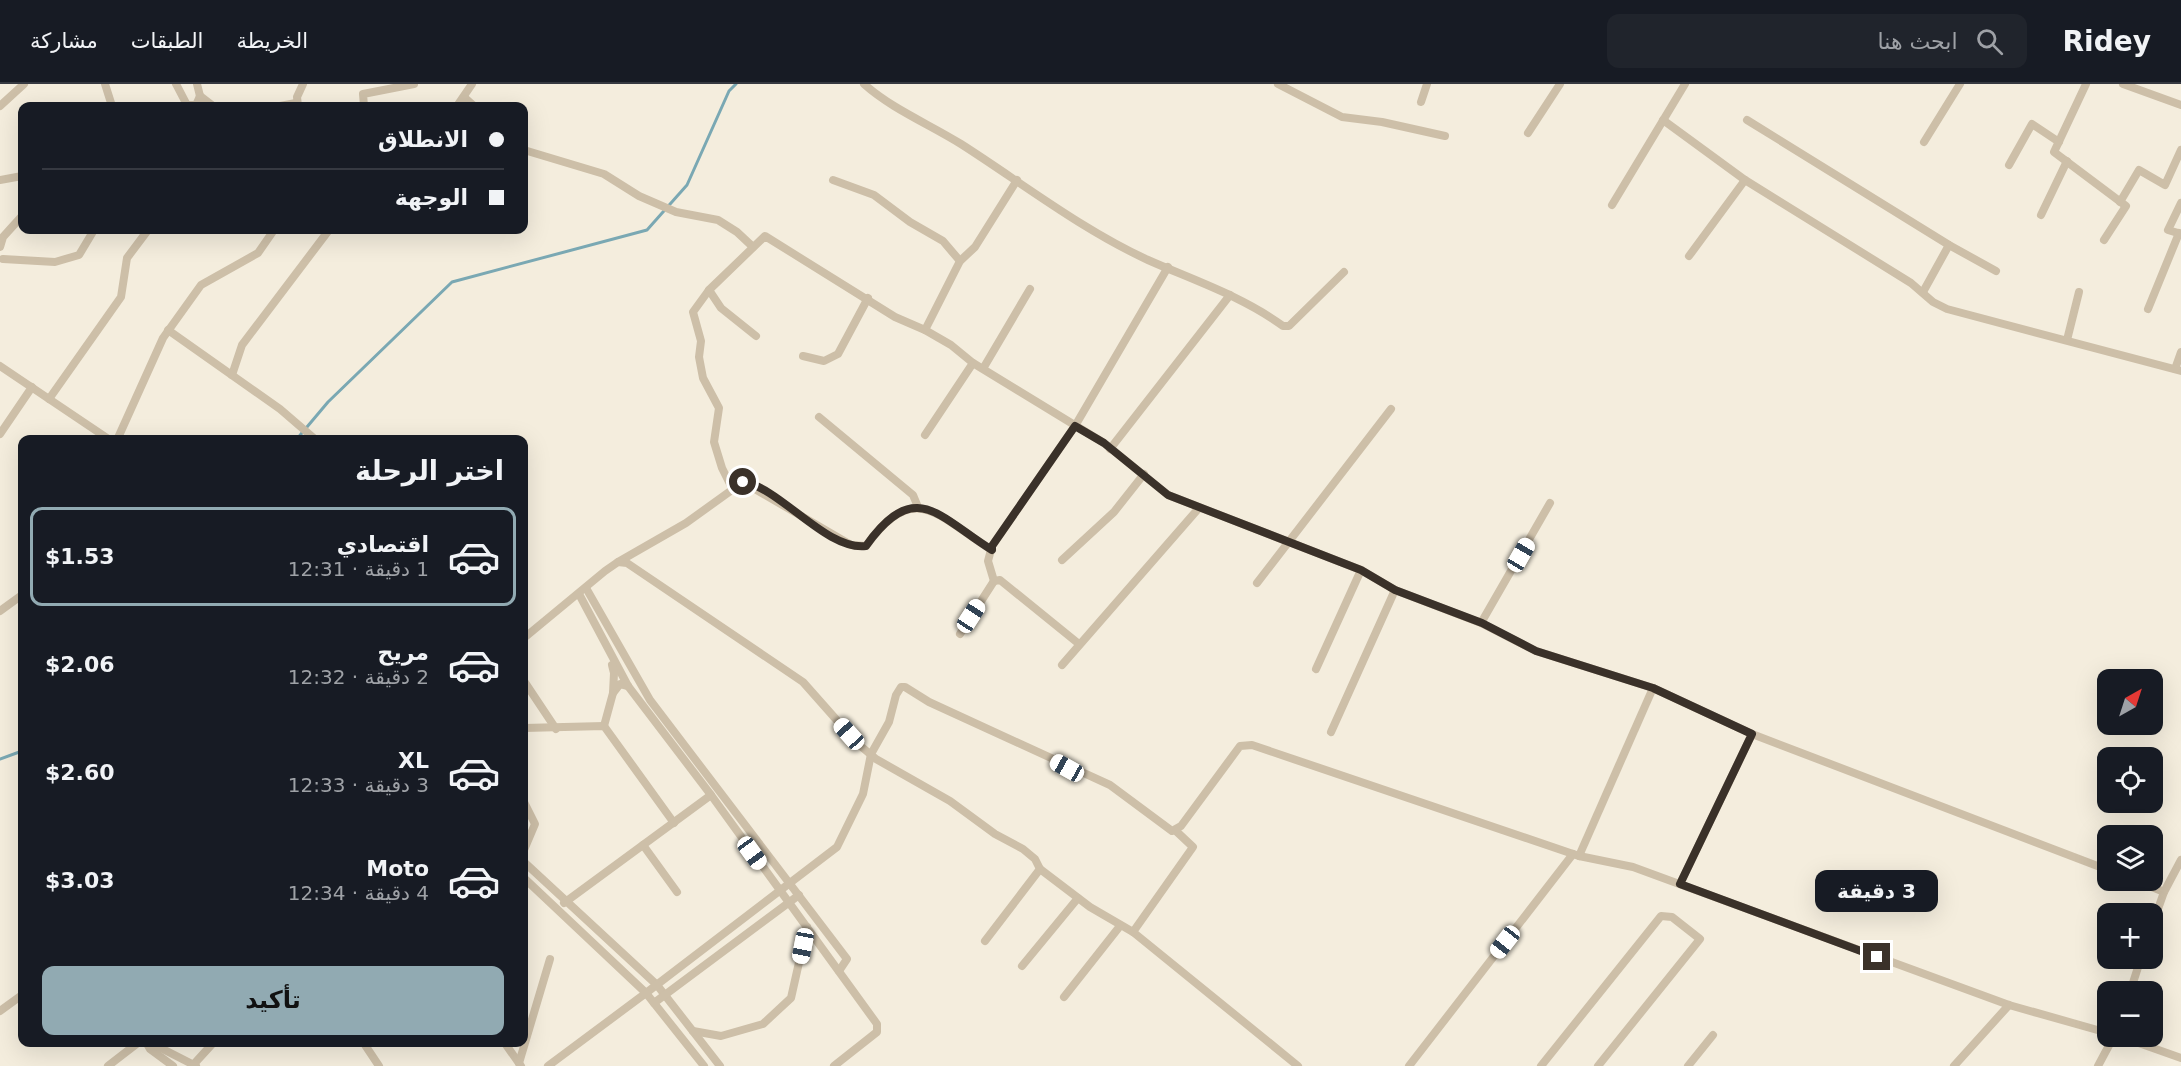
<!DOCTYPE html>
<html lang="ar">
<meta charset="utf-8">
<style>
:root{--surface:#171b24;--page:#20242c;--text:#f1f3f6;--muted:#9ea1a6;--line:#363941;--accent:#91aab2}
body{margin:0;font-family:"DejaVu Sans","Noto Sans Arabic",sans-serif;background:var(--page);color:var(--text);direction:rtl;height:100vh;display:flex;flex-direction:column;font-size:22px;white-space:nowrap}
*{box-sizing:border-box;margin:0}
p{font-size:20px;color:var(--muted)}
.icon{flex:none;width:33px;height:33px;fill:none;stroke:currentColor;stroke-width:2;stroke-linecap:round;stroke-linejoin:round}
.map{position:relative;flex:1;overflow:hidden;direction:ltr}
.panel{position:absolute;left:18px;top:351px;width:510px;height:612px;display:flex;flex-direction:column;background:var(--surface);border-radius:12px;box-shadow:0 6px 24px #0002;direction:rtl}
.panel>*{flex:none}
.banner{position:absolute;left:18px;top:18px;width:510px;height:132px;border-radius:12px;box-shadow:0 6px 24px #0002;direction:rtl;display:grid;align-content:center;height:132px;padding:0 24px;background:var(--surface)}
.needle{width:39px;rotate:39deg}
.fabs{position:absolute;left:2097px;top:585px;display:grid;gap:12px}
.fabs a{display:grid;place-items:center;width:66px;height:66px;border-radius:12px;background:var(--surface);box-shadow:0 6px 24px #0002;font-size:30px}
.end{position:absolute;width:27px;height:27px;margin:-14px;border:8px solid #3a3129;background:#fff;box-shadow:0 0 0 3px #fff}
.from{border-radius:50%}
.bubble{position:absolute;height:42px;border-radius:12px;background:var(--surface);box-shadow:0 6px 24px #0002;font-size:20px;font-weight:700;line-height:42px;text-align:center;direction:rtl}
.car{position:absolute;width:18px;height:36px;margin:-18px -9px;border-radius:8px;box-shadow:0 0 4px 2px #0007;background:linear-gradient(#fff 24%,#345 0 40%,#fff 0 76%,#345 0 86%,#fff 0)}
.banner b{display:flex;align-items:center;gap:21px;height:57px;font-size:22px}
.banner b+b{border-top:2px solid var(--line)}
.banner i{width:15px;height:15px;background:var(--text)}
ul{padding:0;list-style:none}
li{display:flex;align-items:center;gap:18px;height:99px;margin:0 12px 9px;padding:0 12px;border:3px solid transparent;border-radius:12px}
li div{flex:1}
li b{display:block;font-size:22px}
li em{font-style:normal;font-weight:700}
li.on{border-color:var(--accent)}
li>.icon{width:54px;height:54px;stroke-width:1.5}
h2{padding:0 24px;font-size:27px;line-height:72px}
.cta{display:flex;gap:12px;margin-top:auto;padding:12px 24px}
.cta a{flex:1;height:69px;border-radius:12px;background:var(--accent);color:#111;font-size:24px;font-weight:700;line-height:69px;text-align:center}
header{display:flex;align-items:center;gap:36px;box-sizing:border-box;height:84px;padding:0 30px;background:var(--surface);border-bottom:2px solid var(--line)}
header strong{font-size:28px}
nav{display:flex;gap:33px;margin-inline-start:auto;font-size:21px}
.search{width:420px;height:54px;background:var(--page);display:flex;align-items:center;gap:15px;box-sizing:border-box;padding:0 21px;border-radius:12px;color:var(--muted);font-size:22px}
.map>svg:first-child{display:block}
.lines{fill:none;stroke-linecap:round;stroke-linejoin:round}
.stream{stroke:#7aa8b3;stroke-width:3}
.minor{stroke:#cdbfa8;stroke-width:8}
.route{stroke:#3a3129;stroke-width:8}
</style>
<header>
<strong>Ridey</strong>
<div class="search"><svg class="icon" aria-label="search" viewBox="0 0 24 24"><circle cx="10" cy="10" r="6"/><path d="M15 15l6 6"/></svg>ابحث هنا</div>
<nav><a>الخريطة</a><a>الطبقات</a><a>مشاركة</a></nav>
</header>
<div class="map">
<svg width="2181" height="982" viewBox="0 0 2181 982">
<rect width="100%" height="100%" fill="#f4eddd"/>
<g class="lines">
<!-- stream -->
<g class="stream">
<path d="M296,356L328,318L452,198L647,146L687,101L729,7L736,0"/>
<path d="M0,675L22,667"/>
</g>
<!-- minor -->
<g class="minor">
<path d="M105,0L112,22"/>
<path d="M176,0L187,21H196L200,12L197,0"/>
<path d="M864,0C892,25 929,40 961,60C1022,99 1081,145 1148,176C1193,196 1242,212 1283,242H1289L1344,188"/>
<path d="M1278,0L1342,33L1382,38L1445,52"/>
<path d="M2086,0L2054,68L2126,122L2104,156"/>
<path d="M2123,0L2181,21"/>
<path d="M200,12L213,22"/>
<path d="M465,14L474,22"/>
<path d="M1421,18L1427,0"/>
<path d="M0,22L24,0"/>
<path d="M280,22L296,19"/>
<path d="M298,22L297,13L303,0"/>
<path d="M364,22L363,10L414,0"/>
<path d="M457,22L472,0"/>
<path d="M1663,36L1745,96L1911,199L1933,218L1947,225L2181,287"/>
<path d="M1747,36L1949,161L1996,187"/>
<path d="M1528,49L1560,0"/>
<path d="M1924,58L1960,0"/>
<path d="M524,66L604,90L639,112L676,128L718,136L737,148L753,163"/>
<path d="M2009,81L2032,40L2059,58"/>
<path d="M0,96L22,92"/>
<path d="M833,96L874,111L910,138L943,157L960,177"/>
<path d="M2120,118L2139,86L2165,101L2181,66"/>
<path d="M2181,119L2168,146L2181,150"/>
<path d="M1612,121L1685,0"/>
<path d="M2041,131L2067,77"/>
<path d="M0,163L3,153L22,132"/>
<path d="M1689,172L1745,96"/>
<path d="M3,175L55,178L79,171L94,146"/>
<path d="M709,206L721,224L756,252"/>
<path d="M1923,208L1949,161"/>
<path d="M2148,225L2179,149"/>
<path d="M168,246L280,325L316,356"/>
<path d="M925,246L960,177L975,163L1017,96"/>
<path d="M2067,256L2079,208"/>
<path d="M803,272L824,277L838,270L868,214"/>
<path d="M0,282L110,356"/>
<path d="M984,283L1030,205"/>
<path d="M2175,285L2181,268"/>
<path d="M232,291L242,261L329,146"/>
<path d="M49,315L121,213L127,174L148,146"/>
<path d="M819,333L913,411L918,423"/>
<path d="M0,350L32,303"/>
<path d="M925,351L973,279"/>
<path d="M117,356L163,254L201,201L258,169L274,146"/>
<path d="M1110,365L1230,211"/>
<path d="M732,404L722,384L714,358L719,324L703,294L699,273L701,257L693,228L709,206L765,152L895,233L925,246L951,261L973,279L1104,359L1168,411L1361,486L1395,506L1481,539L1536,567L1653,604L1752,650L2108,786"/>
<path d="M1062,476L1114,428L1144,390"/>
<path d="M618,478L686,439L743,398L851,461L866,462C915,393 939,434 992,466"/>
<path d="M1257,499L1391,325"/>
<path d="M586,504L650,616L847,875L839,887"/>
<path d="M579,510L628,602L711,711L877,940V948L834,982"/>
<path d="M0,527L22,511"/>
<path d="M1481,539L1550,419"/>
<path d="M960,550L994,497"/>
<path d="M524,554L605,487L618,478L627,479L803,598L857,659L876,675L950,717L995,750L1023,765L1035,775L1040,785L1090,823L1133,848L1298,982"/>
<path d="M1079,560L1000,496L994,497L988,477L992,462L1075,342L1168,183"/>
<path d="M612,581L614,589L613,609L620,600L628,602"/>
<path d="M1062,581L1198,425"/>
<path d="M1316,585L1361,486"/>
<path d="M524,597L556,645"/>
<path d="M604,642L613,609"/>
<path d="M524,644L604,642L674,739"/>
<path d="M1331,648L1395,506"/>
<path d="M524,718L535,740L524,766"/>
<path d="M643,761L677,808"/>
<path d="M1579,772L1653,604"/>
<path d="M524,778L657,901L720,982"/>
<path d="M524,794L646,909L837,763L863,710L871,670L889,638L896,611L901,603H905L929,618L1110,701L1172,747L1181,742L1240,662L1252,661L1579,772L1633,783L2009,921L2108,949"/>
<path d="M2135,796L2164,808"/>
<path d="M1680,800L1752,650"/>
<path d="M564,819L711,711"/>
<path d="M2152,842L2164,808L2181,776"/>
<path d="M1133,848L1193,763L1176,747"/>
<path d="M985,857L1040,785"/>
<path d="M1022,882L1078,814"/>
<path d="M2130,908L2141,874"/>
<path d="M1064,913L1120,842"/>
<path d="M654,919L799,811"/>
<path d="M0,927L22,911"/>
<path d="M693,947L721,952L763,940L791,914L807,843"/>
<path d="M2119,952L2181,974"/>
<path d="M146,958L150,965L173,982"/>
<path d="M149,958L196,982"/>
<path d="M363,958L379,982"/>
<path d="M504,958L521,982"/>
<path d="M519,979L550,875"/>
<path d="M194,980L214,958"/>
<path d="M108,982L139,958"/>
<path d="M548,982L646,909L704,982"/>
<path d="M1409,982L1573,770"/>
<path d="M1541,982L1661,832L1672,833L1700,855L1598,982"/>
<path d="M1688,982L1713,951"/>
<path d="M1954,982L2009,921"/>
<path d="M2098,982L2114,952"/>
</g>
</g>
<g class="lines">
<!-- route -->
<path class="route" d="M743,398C780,403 826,467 866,462C915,393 939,433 992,466V462L1075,342L1104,359L1168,411L1361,486L1395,506L1482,539L1536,567L1653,604L1752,650L1680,800L1877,873"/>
</g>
</svg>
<div class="fabs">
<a><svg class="needle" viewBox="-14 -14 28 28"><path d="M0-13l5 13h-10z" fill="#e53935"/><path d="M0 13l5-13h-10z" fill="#9ea1a6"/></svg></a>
<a><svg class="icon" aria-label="locate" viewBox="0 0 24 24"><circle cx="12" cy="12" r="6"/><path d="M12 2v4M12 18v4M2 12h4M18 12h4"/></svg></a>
<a><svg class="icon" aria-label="layers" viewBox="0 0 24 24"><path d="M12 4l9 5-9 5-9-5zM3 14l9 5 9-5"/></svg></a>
<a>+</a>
<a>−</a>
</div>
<i class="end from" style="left:743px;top:398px"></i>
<i class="end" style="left:1877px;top:873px"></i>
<div class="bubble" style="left:1815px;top:786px;width:123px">3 دقيقة</div>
<i class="car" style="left:1521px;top:471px;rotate:30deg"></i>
<i class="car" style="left:971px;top:532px;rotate:33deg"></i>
<i class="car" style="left:849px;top:650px;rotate:318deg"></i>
<i class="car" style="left:1067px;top:684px;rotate:299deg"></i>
<i class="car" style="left:752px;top:769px;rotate:144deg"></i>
<i class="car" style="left:1505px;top:858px;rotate:218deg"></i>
<i class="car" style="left:803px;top:862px;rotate:191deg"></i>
<div class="banner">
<b><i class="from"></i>الانطلاق</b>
<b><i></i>الوجهة</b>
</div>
<section class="panel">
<h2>اختر الرحلة</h2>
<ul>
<li class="on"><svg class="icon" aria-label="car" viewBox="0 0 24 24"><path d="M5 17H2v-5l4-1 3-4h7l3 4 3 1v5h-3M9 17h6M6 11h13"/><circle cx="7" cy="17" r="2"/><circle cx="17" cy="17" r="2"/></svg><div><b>اقتصادي</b><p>1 دقيقة · 12:31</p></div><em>$1.53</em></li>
<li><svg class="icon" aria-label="car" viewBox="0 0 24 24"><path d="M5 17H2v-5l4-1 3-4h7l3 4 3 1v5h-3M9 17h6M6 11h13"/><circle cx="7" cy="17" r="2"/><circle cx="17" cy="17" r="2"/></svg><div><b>مريح</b><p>2 دقيقة · 12:32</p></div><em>$2.06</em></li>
<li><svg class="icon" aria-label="car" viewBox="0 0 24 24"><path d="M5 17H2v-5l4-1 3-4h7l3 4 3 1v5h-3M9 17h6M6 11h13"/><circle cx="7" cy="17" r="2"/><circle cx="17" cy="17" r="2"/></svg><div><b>XL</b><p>3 دقيقة · 12:33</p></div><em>$2.60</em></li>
<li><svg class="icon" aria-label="car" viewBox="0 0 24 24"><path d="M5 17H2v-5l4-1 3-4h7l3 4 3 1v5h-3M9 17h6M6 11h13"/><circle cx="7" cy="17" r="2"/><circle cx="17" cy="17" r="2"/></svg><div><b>Moto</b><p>4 دقيقة · 12:34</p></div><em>$3.03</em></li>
</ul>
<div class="cta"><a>تأكيد</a></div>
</section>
</div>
